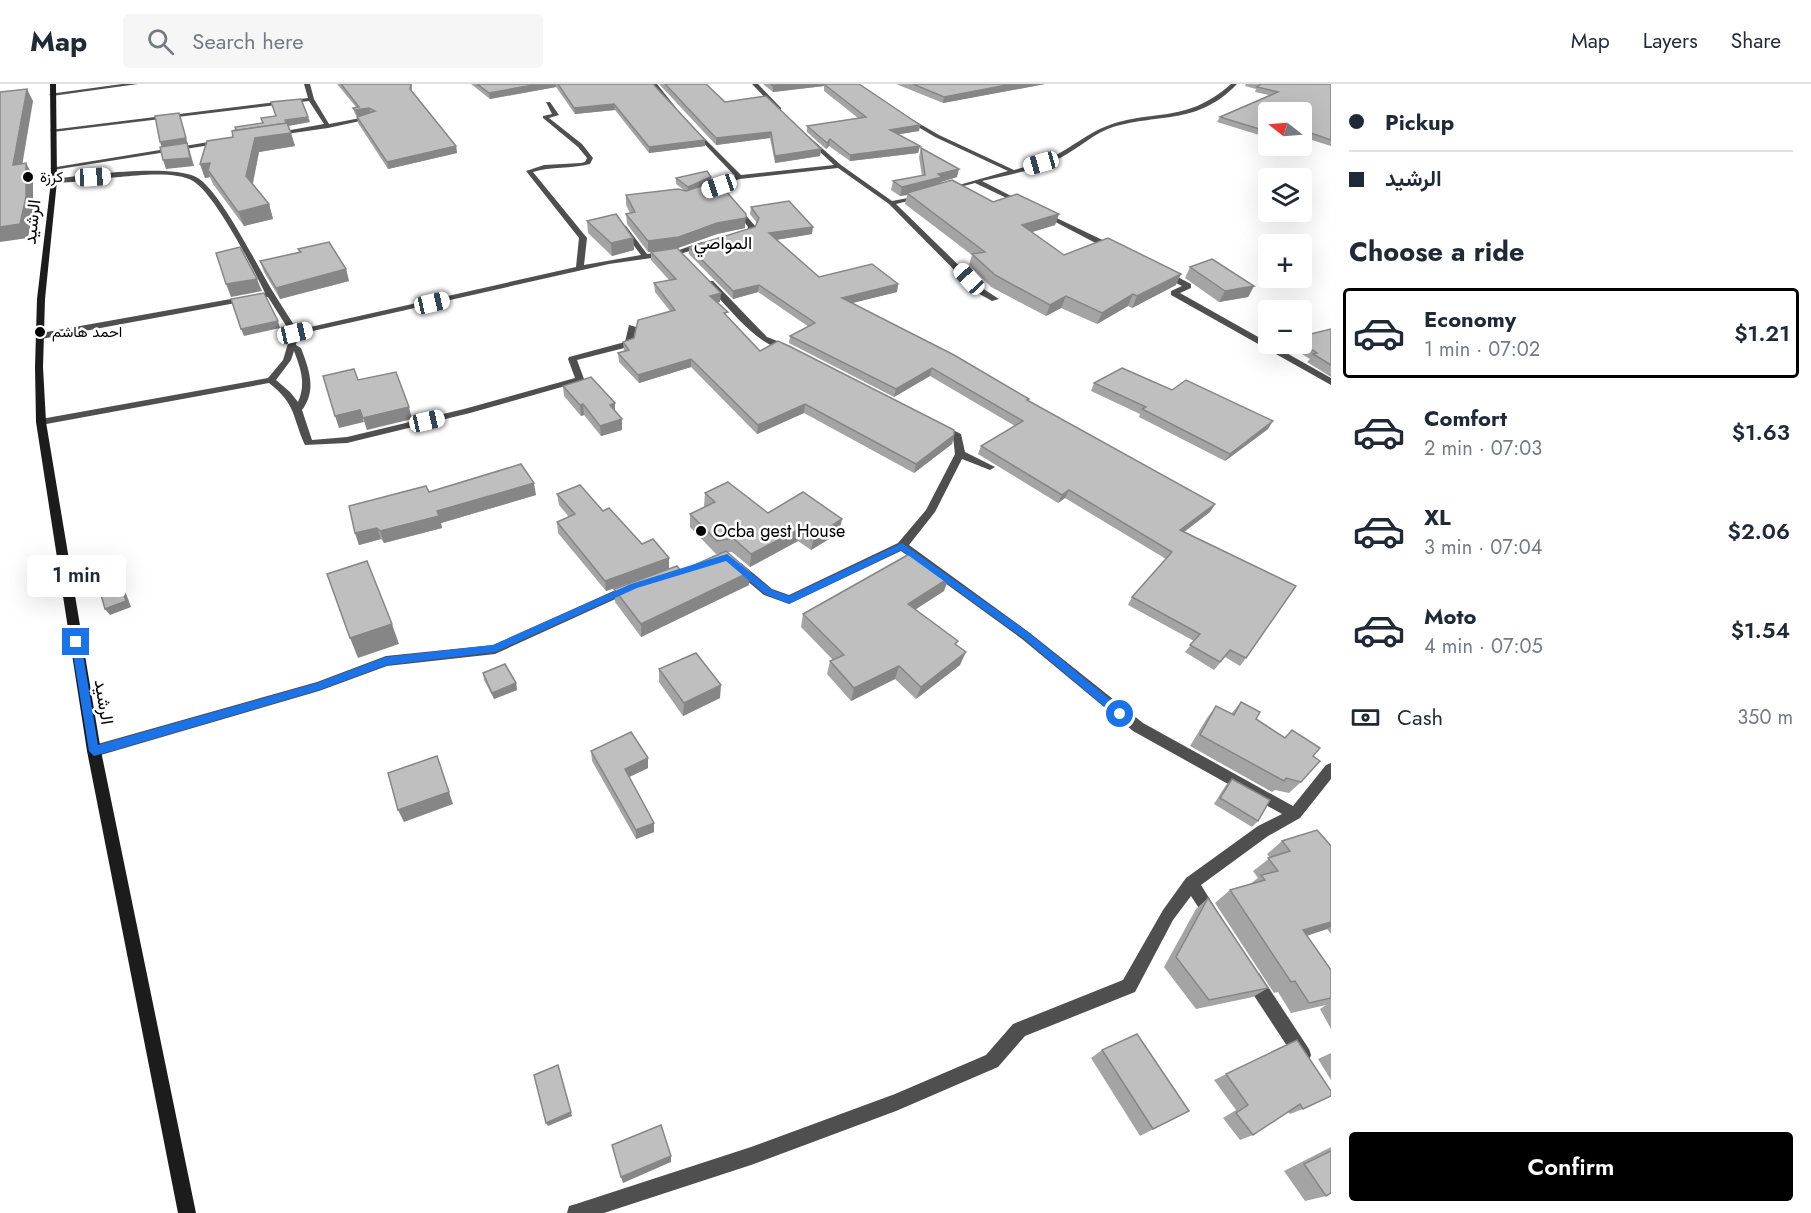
<!DOCTYPE html>
<meta charset="utf-8">
<style>
:root{--surface:#fff;--page:#f6f6f7;--text:#1f2937;--muted:#747a83;--line:#e0e1e3;--accent:#000}
body{margin:0;font-family:Jost,Vazirmatn,sans-serif;background:var(--page);color:var(--text);height:100vh;display:flex;flex-direction:column;font-size:22px;white-space:nowrap}
*{box-sizing:border-box;margin:0}
p{font-size:20px;color:var(--muted)}
.icon{flex:none;width:33px;height:33px;fill:none;stroke:currentColor;stroke-width:2;stroke-linecap:round;stroke-linejoin:round}
.map{position:relative;flex:1;overflow:hidden}
.panel{display:flex;flex-direction:column;background:var(--surface);width:480px}
.panel>*{flex:none}
.hud{display:grid;align-content:center;height:132px;padding:0 18px;background:var(--surface)}
.needle{width:39px;rotate:287deg}
.tools{position:absolute;left:1258px;top:18px;display:grid;gap:12px}
.tools a{display:grid;place-items:center;width:54px;height:54px;border-radius:6px;background:var(--surface);box-shadow:0 6px 24px #0002;font-size:30px}
.end{position:absolute;width:27px;height:27px;margin:-14px;border:8px solid #1a73e8;background:#fff;box-shadow:0 0 0 3px #fff}
.from{border-radius:50%}
.bubble{position:absolute;height:42px;border-radius:6px;background:var(--surface);box-shadow:0 6px 24px #0002;font-size:20px;font-weight:600;line-height:42px;text-align:center}
.car{position:absolute;width:18px;height:36px;margin:-18px -9px;border-radius:8px;box-shadow:0 0 4px 2px #0007;background:linear-gradient(#fff 24%,#345 0 40%,#fff 0 76%,#345 0 86%,#fff 0)}
.hud b{display:flex;align-items:center;gap:21px;height:57px;font-size:22px}
.hud b+b{border-top:2px solid var(--line)}
.hud i{width:15px;height:15px;background:var(--text)}
ul{padding:0;list-style:none}
li{display:flex;align-items:center;gap:18px;height:90px;margin:0 12px 9px;padding:0 6px;border:3px solid transparent;border-radius:6px}
li div{flex:1}
li b{display:block;font-size:22px}
li em{font-style:normal;font-weight:600}
li.current{border-color:var(--accent)}
li>.icon{width:54px;height:54px;stroke-width:1.5}
h2{padding:0 18px;font-size:27px;line-height:72px}
.pay{display:flex;align-items:center;gap:15px;height:66px;padding:0 18px;font-size:22px}
.pay p{margin-inline-start:auto}
.primary-button{display:flex;gap:12px;margin-top:auto;padding:12px 18px}
.primary-button a{flex:1;height:69px;border-radius:6px;background:var(--accent);color:#fff;font-size:24px;font-weight:600;line-height:69px;text-align:center}
header{display:flex;align-items:center;gap:36px;box-sizing:border-box;height:84px;padding:0 30px;background:var(--surface);border-bottom:2px solid var(--line)}
header strong{font-size:28px}
nav{display:flex;gap:33px;margin-inline-start:auto;font-size:21px}
.search{width:420px;height:54px;background:var(--page);display:flex;align-items:center;gap:15px;box-sizing:border-box;padding:0 21px;border-radius:6px;color:var(--muted);font-size:22px}
main{display:flex;flex:1;min-height:0}
.map>svg:first-child{display:block}
.lines{fill:none;stroke-linecap:round;stroke-linejoin:round}
.street{fill:#4f4f4f;fill-rule:evenodd}
.secondary{fill:#1c1c1c;fill-rule:evenodd}
.wall{fill:#a4a4a4}
.shaded-wall{fill:#868686}
.building{fill:#bfbfbf;stroke:#868686;stroke-width:1.5}
.route{fill:#1a73e8}
.poi-dot{fill:#000;stroke:#fff;stroke-width:2}
.labels{text-anchor:middle;stroke-width:5;stroke-linejoin:round;paint-order:stroke}
.far-poi-label{font-size:15px;fill:#000;stroke:#fff;text-anchor:start}
.street-label{font-size:18px;fill:#000;stroke:#fff}
.far-quarter-label{font-size:18px;fill:#000;stroke:#fff}
.poi-label{font-size:18px;fill:#000;stroke:#fff;text-anchor:start}
</style>
<header>
<strong>Map</strong>
<div class="search"><svg class="icon" aria-label="search" viewBox="0 0 24 24"><circle cx="10" cy="10" r="6"/><path d="M15 15l6 6"/></svg>Search here</div>
<nav><a>Map</a><a>Layers</a><a>Share</a></nav>
</header>
<main>
<div class="map">
<svg width="1331" height="1129" viewBox="0 0 1331 1129">
<rect width="100%" height="100%" fill="#fff"/>
<g class="lines">
<!-- street -->
<g class="street">
<path d="M122,0H138L52,12L49,10Z"/>
<path d="M304,0H310L314,15L329,40L371,32L374,34L328,44L272,52L274,49L324,40L309,17L53,48L50,46L308,14Z"/>
<path d="M651,0H657L677,25H673Z"/>
<path d="M752,0H758L781,24V26H777Z"/>
<path d="M1231,0H1237C1198,41 1161,29 1113,43C1094,49 1079,64 1062,73C1037,86 1009,91 982,97L1025,119V121L1023,122L975,99L945,107V105L1008,87L935,53L903,34L908,33L939,51L1014,86C1029,82 1044,77 1058,70C1073,62 1086,51 1102,44C1151,23 1184,42 1231,0Z"/>
<path d="M546,18H550L559,31L549,34L582,60L593,74L590,80C571,85 551,82 533,88L587,154L584,181L641,171L620,143L624,141L626,142L647,170L679,166L702,158H705V162L680,170L609,180L295,251H292L268,213L41,255L37,252L41,249L265,209C253,184 215,110 193,97C177,87 139,91 120,93C98,94 74,100 52,98V96L54,95C86,91 168,80 196,93C220,105 259,186 275,211C282,223 290,234 297,246L576,183L579,154L526,87L544,81L581,79L585,78L587,74L578,63L543,34V32L552,30Z"/>
<path d="M694,44L741,91L834,81L804,53L806,50L841,81L892,117L924,111V113L896,120L982,204L999,215L992,217L976,208L889,120L838,84L740,95L703,107V105L735,92L692,47Z"/>
<path d="M221,56L223,59L53,86L50,84Z"/>
<path d="M736,120L756,143L753,150L739,152L735,150L747,146L748,143L733,122Z"/>
<path d="M1042,127L1115,162L1116,164L1109,166L1040,130L1039,129Z"/>
<path d="M1162,188H1168L1191,200V204L1180,209L1331,294V301L1171,211V207L1182,202L1162,192Z"/>
<path d="M707,197H713L767,253L790,262V266C761,268 726,220 707,201Z"/>
<path d="M629,241L636,243L632,262L577,276L584,295L583,297L470,329L347,359L305,361C292,333 297,321 269,299L41,341L36,338L41,335L268,294L283,276L289,256L293,253L297,256L296,261L301,264C309,285 317,306 302,326L312,356L347,353L464,325L575,294L568,275L569,273L625,258ZM294,267C301,285 306,300 298,318L290,308L276,296L291,276Z"/>
<path d="M941,340L961,350L965,368L995,383L990,386L962,375L935,428L909,461L1030,549L1143,639L1293,722L1326,681L1331,679V695L1300,734L1268,752L1201,801L1219,830L1216,835L1211,837L1206,835L1191,812L1173,836L1135,908L1025,952L998,983L896,1027L751,1081L604,1129H567L569,1122L576,1120L751,1063L895,1010L986,971L1013,940L1123,896L1163,826L1186,794L1258,742L1282,730L1133,647L1022,555L901,467L789,520L764,511L733,485L731,482L733,479H741L772,505L789,511L898,459L926,426L955,370L953,353L938,345L936,343Z"/>
<path d="M629,500L633,501L635,504L633,507L495,570L387,582L319,607L94,673L89,671L87,667L89,663L94,661L317,598L386,572L493,561Z"/>
<path d="M1253,887L1259,889L1309,965L1311,971L1309,977L1303,979L1297,977L1247,901L1245,895L1247,889Z"/>
</g>
<!-- secondary -->
<path class="secondary" d="M50,0H56L57,97L45,215L43,283L46,338L101,667L196,1129H178L87,667L36,338L35,283L37,215L51,97Z"/>
</g>
<!-- wall -->
<g class="wall">
<path d="M337,0H412V7L456,62L457,69L388,85L358,39L357,33L363,31L357,32L355,30L353,24L356,23Z"/>
<path d="M471,0H653L705,56V62L649,69L615,26L575,30L556,3L490,15Z"/>
<path d="M659,0H706L725,18L821,65L820,72L775,79L770,54L716,61Z"/>
<path d="M763,0H859L920,41L919,47L898,50L920,62L918,69L850,77L829,62L826,65L807,48V42L858,34L824,7V2L773,8Z"/>
<path d="M896,0H1045L943,19Z"/>
<path d="M1246,0H1331V62L1302,53V28H1269V54L1217,38L1220,33L1269,11L1255,8L1256,5L1245,2Z"/>
<path d="M310,38L288,42L295,62L259,68L253,100L269,120L273,135L244,142L213,100L210,93L205,94L200,80L233,53L263,39Z"/>
<path d="M921,64L957,93L941,98L940,100L993,118L1059,130L1055,141L1032,148L1064,171L1176,201L1132,224L1128,222L1097,240L1061,224L1046,232L991,203L969,181L972,171L905,120L907,111L900,112L891,106L893,97L922,92L919,73Z"/>
<path d="M676,94L711,99L745,144L717,150L678,164L648,168L627,140L626,130L630,129L626,121V111L685,107L676,100Z"/>
<path d="M751,123L812,150L776,156L819,193L898,200L897,208L851,219L1215,420L1210,428L1184,448L1246,574L1240,582L1225,573L1214,586L1185,568L1194,557L1128,521L1132,513L1166,475L1065,414L1058,419L978,370L981,362L1015,342L930,292L894,313L789,259L790,252L809,243L758,208L733,215L689,170V163L755,143L757,139L750,130Z"/>
<path d="M587,137L633,154L634,166L612,172L588,149Z"/>
<path d="M298,165L346,185L349,197L280,215L264,188L260,177L299,168Z"/>
<path d="M651,168L720,218L717,219L728,233L760,267L954,351L952,360L914,389L804,329L757,350L691,283L639,299L619,278L618,269L624,268L623,258L634,254L670,227L655,208L654,199L669,196L651,176Z"/>
<path d="M1190,183L1254,202L1248,213L1219,218L1185,194Z"/>
<path d="M1331,245V293L1307,278L1310,275L1289,262L1291,260H1302Z"/>
<path d="M1094,299L1172,306L1268,345L1225,377L1139,333L1140,330L1091,307Z"/>
<path d="M563,302L615,319V327L622,346L601,352L584,331L581,332L564,312Z"/>
<path d="M429,408L536,411L441,439L442,444L384,459L381,455L359,461L355,449Z"/>
<path d="M705,409L768,429L839,449L811,466L798,457L750,483L732,468H728L749,501L641,553L615,518L614,505L681,487L722,469L716,470L690,443V430L705,423L704,422Z"/>
<path d="M557,410L603,427L642,460L669,474V485L606,507L558,449L557,438L569,433L559,421Z"/>
<path d="M944,507L915,525L957,561L960,581L916,615L895,595L851,617L827,590L830,577L833,576L801,543L803,530Z"/>
<path d="M659,585L720,614L683,632L659,598Z"/>
<path d="M483,589L516,599L517,606L494,615L484,596Z"/>
<path d="M1241,618L1256,635L1313,672L1301,698L1289,709L1275,706L1272,708L1190,662L1207,634L1216,622L1231,630Z"/>
<path d="M591,667L648,684L629,693L654,739V748L636,755L592,677Z"/>
<path d="M1232,695L1258,737L1252,743L1214,720L1226,701Z"/>
<path d="M1282,757L1331,762V850L1327,845L1307,852L1331,886V945L1320,925L1326,921L1291,929L1278,908L1274,909L1215,819L1230,806L1250,800L1258,794L1253,787L1270,774L1267,770Z"/>
<path d="M1208,814L1268,904L1253,913L1196,925L1164,883L1196,825Z"/>
<path d="M1297,956L1303,1025L1290,1030L1288,1028L1253,1051L1240,1056L1223,1034L1236,1026L1214,996Z"/>
<path d="M1102,966L1189,1027L1140,1052L1091,974Z"/>
<path d="M1331,969V996L1318,975Z"/>
<path d="M1331,1063V1109L1326,1112L1305,1117L1284,1087Z"/>
</g>
<!-- shaded-wall -->
<g class="shaded-wall">
<path d="M538,0H556V3L490,15L489,9Z"/>
<path d="M790,0H824V2L773,8V2Z"/>
<path d="M1012,0H1045L943,19L944,13Z"/>
<path d="M27,5L33,17L20,94L13,81Z"/>
<path d="M614,20L615,26L575,30L574,24Z"/>
<path d="M369,24L371,30L357,32L355,26Z"/>
<path d="M179,29L194,82L166,85L163,76L162,64L160,58Z"/>
<path d="M308,33L310,38L287,42L285,36Z"/>
<path d="M920,41L919,47L889,52L890,46Z"/>
<path d="M771,48L770,54L716,61V54Z"/>
<path d="M291,49L295,62L259,68L251,106L246,92L255,54Z"/>
<path d="M830,55L829,62L826,65L827,59Z"/>
<path d="M705,56V62L649,69V63Z"/>
<path d="M456,62L457,69L388,85L387,78Z"/>
<path d="M920,62L918,69L850,77V71Z"/>
<path d="M821,65L820,72L775,79V72Z"/>
<path d="M26,79L33,92V127L28,154L0,158V143Z"/>
<path d="M210,79L208,86L210,93L205,94L200,80Z"/>
<path d="M959,85L957,93L941,98L940,102L907,109V111L900,112L902,103L938,90Z"/>
<path d="M711,93V99L687,109L688,103Z"/>
<path d="M269,120L273,135L244,142L238,128Z"/>
<path d="M746,130L745,144L717,150L678,164L648,168V157L717,139Z"/>
<path d="M1059,130L1055,141L1019,152L1022,141Z"/>
<path d="M813,143L812,150L769,157V149Z"/>
<path d="M633,154L634,166L612,172L611,159Z"/>
<path d="M346,185L349,197L280,215L276,204Z"/>
<path d="M1181,190L1176,201L1132,224L1137,212Z"/>
<path d="M257,195L262,207L231,213L226,200Z"/>
<path d="M898,200L897,208L841,222L842,214Z"/>
<path d="M759,201L758,208L733,215V207Z"/>
<path d="M1254,202L1248,213L1219,218L1225,207Z"/>
<path d="M721,209L720,218L709,220L710,212Z"/>
<path d="M1133,210L1128,222L1097,240L1102,229Z"/>
<path d="M1066,212L1061,224L1046,232L1050,221Z"/>
<path d="M278,237L280,244L244,252L241,245Z"/>
<path d="M691,275V283L639,299L638,291Z"/>
<path d="M932,284L930,292L894,313L896,305Z"/>
<path d="M615,319V330L610,321Z"/>
<path d="M583,320L584,331L581,332L580,321Z"/>
<path d="M805,320L804,329L757,350L758,341Z"/>
<path d="M409,323L412,335L367,346L363,334Z"/>
<path d="M360,326L364,338L339,344L335,332Z"/>
<path d="M622,335V346L601,352L600,342Z"/>
<path d="M1273,337L1268,345L1225,377L1230,370Z"/>
<path d="M954,351L952,360L914,389L916,380Z"/>
<path d="M534,399L536,411L441,439L442,444L384,459L380,447L437,427Z"/>
<path d="M1069,406L1065,414L1058,419L1062,411Z"/>
<path d="M1215,420L1210,428L1176,454L1180,446Z"/>
<path d="M842,435L839,449L811,466L814,453Z"/>
<path d="M377,444L381,455L359,461L355,449Z"/>
<path d="M801,444L798,457L750,483L751,470Z"/>
<path d="M669,474V485L606,507L605,497Z"/>
<path d="M750,488L749,501L641,553V540Z"/>
<path d="M949,494L944,507L904,533L908,520Z"/>
<path d="M120,497L124,504L131,523L110,531L105,525Z"/>
<path d="M392,540L399,560L358,574L350,554Z"/>
<path d="M966,568L960,581L916,615L921,603Z"/>
<path d="M899,582L895,595L851,617L854,604Z"/>
<path d="M516,599L517,606L494,615L492,609Z"/>
<path d="M721,601L720,614L683,632L684,619Z"/>
<path d="M437,672L453,720L404,738L398,726Z"/>
<path d="M648,674V684L625,695V685Z"/>
<path d="M654,739V748L636,755V746Z"/>
<path d="M1331,838V843L1327,845L1286,858L1303,846Z"/>
<path d="M558,981L572,1032L548,1042L546,1039Z"/>
<path d="M671,1072V1078L623,1099L621,1093Z"/>
</g>
<!-- building -->
<g class="building">
<path d="M341,0H411L410,5L456,62L387,78L357,33L375,27L369,24L355,26L353,24L359,23Z"/>
<path d="M477,0H538L489,9Z"/>
<path d="M558,0H653L705,56L649,63L614,20L574,24Z"/>
<path d="M665,0H706L725,18L766,12L821,65L775,72L771,48L716,54Z"/>
<path d="M771,0H790L773,2Z"/>
<path d="M825,0H859L920,41L890,46L920,62L850,71L830,55L827,59L807,42L866,33L825,1Z"/>
<path d="M913,0H1012L944,13Z"/>
<path d="M1261,0H1331V56L1302,46V28H1269V48L1220,33L1278,8L1257,3Z"/>
<path d="M27,5L13,81L26,79V113L20,140L0,143V8Z"/>
<path d="M301,15L308,33L285,36L287,39L232,47L236,46L235,43L263,39L261,34L276,32L271,18Z"/>
<path d="M179,29L186,54L160,58L155,32Z"/>
<path d="M287,39L291,49L255,54L246,92L269,120L238,128L208,86L210,79L200,80L207,57L233,53L232,47Z"/>
<path d="M187,59L190,74L163,76L160,63Z"/>
<path d="M921,64L959,85L938,90L942,93L902,103L893,97L925,91Z"/>
<path d="M707,87L711,93L688,103L676,94Z"/>
<path d="M952,96L993,118L1017,110L1059,130L1022,141L1064,171L1108,154L1181,190L1137,212L1133,210L1102,229L1066,212L1050,221L995,191L972,170L985,168L907,109Z"/>
<path d="M717,97L746,130V134L717,139L679,153L648,157L626,130L635,128L626,111L678,105L686,107Z"/>
<path d="M789,117L813,143L769,149L819,193L872,180L898,200L842,214L954,271L1029,315L1027,316L1215,420L1180,446L1296,502L1246,574L1230,566L1220,578L1190,561L1200,550L1132,513L1172,468L1069,406L1062,411L981,362L1023,337L932,284L896,305L790,252L815,239L759,201L733,207L689,163L755,143L759,134L751,123Z"/>
<path d="M616,130L633,154L611,159L587,137Z"/>
<path d="M329,158L346,185L276,204L260,177L301,168L298,165Z"/>
<path d="M240,163L257,195L226,200L216,169Z"/>
<path d="M677,164L721,209L710,212L728,228L724,229L760,267L778,257L791,263L954,346V351L916,380L805,320L758,341L691,275L638,291L618,269L629,266L623,258L634,254L638,236L675,226L654,199L676,195L651,168Z"/>
<path d="M1212,175L1254,202L1225,207L1190,183Z"/>
<path d="M264,209L278,237L241,245L231,215Z"/>
<path d="M1331,245V281L1313,270L1317,269L1302,259V252Z"/>
<path d="M1122,284L1172,306L1186,296L1273,337L1230,370L1142,325L1146,323L1094,299Z"/>
<path d="M354,285L358,296L396,288L409,323L363,334L360,326L335,332L323,292Z"/>
<path d="M591,293L615,319L610,321L622,335L600,342L583,320L580,321L563,302Z"/>
<path d="M521,380L534,399L437,427L439,432L380,447L377,444L355,449L349,422L426,402L429,408Z"/>
<path d="M728,398L768,429L803,408L842,435L814,453L801,444L751,470L733,454L717,457L690,430L715,418L705,409Z"/>
<path d="M580,401L603,427L609,424L642,460L653,455L669,474L605,497L557,438L575,430L557,410Z"/>
<path d="M726,467L750,488L641,540L614,505L677,482L681,487Z"/>
<path d="M913,468L949,494L908,520L958,557L955,560L966,568L921,603L899,582L854,604L830,577L844,571L803,530Z"/>
<path d="M367,477L392,540L350,554L327,490Z"/>
<path d="M120,497L126,517L105,525L99,504Z"/>
<path d="M696,569L721,601L684,619L659,585Z"/>
<path d="M505,580L516,599L492,609L483,589Z"/>
<path d="M1241,618L1260,628L1256,635L1285,654L1292,646L1320,664L1313,672L1320,677L1301,698L1286,694L1284,697L1200,651L1216,622L1234,631Z"/>
<path d="M631,648L648,674L625,685L654,739L636,746L591,667Z"/>
<path d="M437,672L449,708L398,726L388,689Z"/>
<path d="M1232,695L1270,716L1258,737L1220,714Z"/>
<path d="M1317,746L1331,762V838L1303,846L1331,886V914L1309,919L1295,897L1291,898L1230,806L1265,796L1261,791L1278,787L1268,774L1290,767L1282,757Z"/>
<path d="M1208,814L1268,904L1209,916L1176,873Z"/>
<path d="M1137,950L1189,1027L1153,1045L1102,966Z"/>
<path d="M1297,956L1331,1007V1012L1303,1025L1300,1020L1253,1051L1236,1029L1248,1021L1226,990Z"/>
<path d="M558,981L571,1028L546,1039L534,991Z"/>
<path d="M661,1041L671,1072L621,1093L612,1061Z"/>
<path d="M1331,1067V1109L1326,1112L1304,1080Z"/>
</g>
<!-- route -->
<path class="route" d="M902,459L1029,549L1124,627V633H1117L1023,554L901,466L789,520L765,510L726,477L637,504L495,568L387,581L319,606L94,672L89,667L71,558L76,555L81,558L98,661L317,599L386,573L493,561L631,500L727,470L772,506L789,512Z"/>
<!-- markers -->
<g class="poi-dot">
<circle cx="28" cy="93" r="6"/>
<circle cx="40" cy="248" r="6"/>
<circle cx="701" cy="447" r="6"/>
</g>
<g class="labels">
<!-- far-poi labels -->
<g class="far-poi-label">
<text x="40" y="98">كرزة</text>
<text x="52" y="253">احمد هاشم</text>
</g>
<!-- street labels -->
<g class="street-label">
<text transform="translate(32 138) rotate(-84)" y="6">الرشيد</text>
<text transform="translate(104 618) rotate(81)" y="6">الرشيد</text>
</g>
<!-- far-quarter labels -->
<g class="far-quarter-label">
<text x="723" y="165">المواصي</text>
</g>
<!-- poi labels -->
<g class="poi-label">
<text x="713" y="453">Ocba gest House</text>
</g>
</g>
</svg>
<div class="tools">
<a><svg class="needle" viewBox="-14 -14 28 28"><path d="M0-13l5 13h-10z" fill="#e53935"/><path d="M0 13l5-13h-10z" fill="#747a83"/></svg></a>
<a><svg class="icon" aria-label="layers" viewBox="0 0 24 24"><path d="M12 4l9 5-9 5-9-5zM3 14l9 5 9-5"/></svg></a>
<a>+</a>
<a>−</a>
</div>
<i class="end from" style="left:1120px;top:630px"></i>
<i class="end" style="left:76px;top:558px"></i>
<div class="bubble" style="left:27px;top:471px;width:99px">1 min</div>
<i class="car" style="left:1041px;top:79px;rotate:254deg"></i>
<i class="car" style="left:93px;top:93px;rotate:87deg"></i>
<i class="car" style="left:719px;top:102px;rotate:251deg"></i>
<i class="car" style="left:969px;top:195px;rotate:317deg"></i>
<i class="car" style="left:432px;top:219px;rotate:77deg"></i>
<i class="car" style="left:295px;top:249px;rotate:77deg"></i>
<i class="car" style="left:427px;top:337px;rotate:77deg"></i>
</div>
<section class="panel">
<div class="hud">
<b><i class="from"></i>Pickup</b>
<b><i></i>الرشيد</b>
</div>
<h2>Choose a ride</h2>
<ul>
<li class="current"><svg class="icon" aria-label="car" viewBox="0 0 24 24"><path d="M5 17H2v-5l4-1 3-4h7l3 4 3 1v5h-3M9 17h6M6 11h13"/><circle cx="7" cy="17" r="2"/><circle cx="17" cy="17" r="2"/></svg><div><b>Economy</b><p>1 min · 07:02</p></div><em>$1.21</em></li>
<li><svg class="icon" aria-label="car" viewBox="0 0 24 24"><path d="M5 17H2v-5l4-1 3-4h7l3 4 3 1v5h-3M9 17h6M6 11h13"/><circle cx="7" cy="17" r="2"/><circle cx="17" cy="17" r="2"/></svg><div><b>Comfort</b><p>2 min · 07:03</p></div><em>$1.63</em></li>
<li><svg class="icon" aria-label="car" viewBox="0 0 24 24"><path d="M5 17H2v-5l4-1 3-4h7l3 4 3 1v5h-3M9 17h6M6 11h13"/><circle cx="7" cy="17" r="2"/><circle cx="17" cy="17" r="2"/></svg><div><b>XL</b><p>3 min · 07:04</p></div><em>$2.06</em></li>
<li><svg class="icon" aria-label="car" viewBox="0 0 24 24"><path d="M5 17H2v-5l4-1 3-4h7l3 4 3 1v5h-3M9 17h6M6 11h13"/><circle cx="7" cy="17" r="2"/><circle cx="17" cy="17" r="2"/></svg><div><b>Moto</b><p>4 min · 07:05</p></div><em>$1.54</em></li>
</ul>
<div class="pay"><svg class="icon" aria-label="cash" viewBox="0 0 24 24"><path d="M3 7h18v10H3z"/><circle cx="12" cy="12" r="2"/></svg>Cash<p>350 m</p></div>
<div class="primary-button"><a>Confirm</a></div>
</section>
</main>
